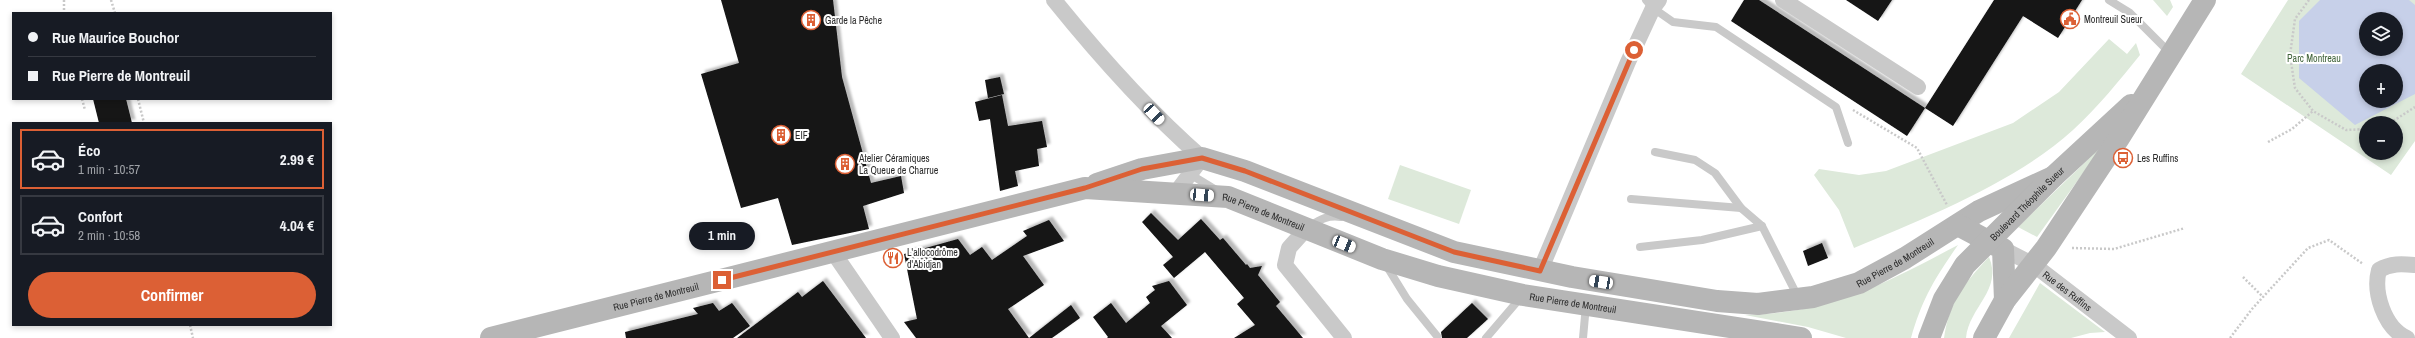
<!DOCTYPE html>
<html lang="fr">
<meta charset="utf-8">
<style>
:root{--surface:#171b24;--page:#20242c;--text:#f1f3f6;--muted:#9ea1a6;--line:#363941;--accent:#dc6035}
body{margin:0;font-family:"Archivo Narrow",sans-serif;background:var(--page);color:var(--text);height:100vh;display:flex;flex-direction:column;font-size:15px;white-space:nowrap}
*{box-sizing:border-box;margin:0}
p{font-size:13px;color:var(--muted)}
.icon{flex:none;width:22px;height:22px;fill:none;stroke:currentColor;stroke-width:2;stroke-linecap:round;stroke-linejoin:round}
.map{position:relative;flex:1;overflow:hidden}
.side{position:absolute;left:12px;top:122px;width:320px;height:204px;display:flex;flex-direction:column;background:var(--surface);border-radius:0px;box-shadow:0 2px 6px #0003}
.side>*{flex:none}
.hud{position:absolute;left:12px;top:12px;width:320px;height:88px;border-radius:0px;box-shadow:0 2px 6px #0003;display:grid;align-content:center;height:88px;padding:0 16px;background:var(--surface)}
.buttons{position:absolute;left:2359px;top:12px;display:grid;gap:8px}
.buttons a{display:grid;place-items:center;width:44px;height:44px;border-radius:50%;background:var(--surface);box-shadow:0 2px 6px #0003;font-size:20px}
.end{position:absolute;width:18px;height:18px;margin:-9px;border:5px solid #dc6035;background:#fff;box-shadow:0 0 0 2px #fff}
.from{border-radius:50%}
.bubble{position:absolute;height:28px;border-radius:14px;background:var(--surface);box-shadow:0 2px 6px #0003;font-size:13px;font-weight:700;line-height:28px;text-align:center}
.car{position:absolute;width:12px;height:24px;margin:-12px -6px;border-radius:5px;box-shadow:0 0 3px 1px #0007;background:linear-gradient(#fff 24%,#345 0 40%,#fff 0 76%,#345 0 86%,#fff 0)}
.hud b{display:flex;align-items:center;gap:14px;height:38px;font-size:15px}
.hud b+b{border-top:1px solid var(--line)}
.hud i{width:10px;height:10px;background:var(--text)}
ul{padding:7px 0 0;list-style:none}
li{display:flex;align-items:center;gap:12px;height:60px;margin:0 8px 6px;padding:0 8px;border:2px solid var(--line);border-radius:0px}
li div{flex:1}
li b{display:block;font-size:15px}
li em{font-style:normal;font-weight:700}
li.selected{border-color:var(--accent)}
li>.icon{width:36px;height:36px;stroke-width:1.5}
.button{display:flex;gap:8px;margin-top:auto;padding:8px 16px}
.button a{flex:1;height:46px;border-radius:24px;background:var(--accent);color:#fff;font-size:16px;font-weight:700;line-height:46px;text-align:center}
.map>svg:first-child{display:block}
.green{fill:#dde9da;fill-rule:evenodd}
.water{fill:#c7d0e9;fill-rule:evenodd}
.building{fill:#131313;filter:url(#shadow)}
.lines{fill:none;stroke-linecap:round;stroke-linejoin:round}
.path{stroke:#c9c9c9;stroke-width:2.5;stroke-dasharray:2 2;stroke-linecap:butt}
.lane{stroke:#c9c9c9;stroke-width:8}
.street{stroke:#c9c9c9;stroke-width:16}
.secondary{stroke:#b6b6b6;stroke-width:22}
.route{stroke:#dc6035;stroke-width:5}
.labels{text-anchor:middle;stroke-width:4;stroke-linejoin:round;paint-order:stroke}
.poi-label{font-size:10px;fill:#2c2c2c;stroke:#fff;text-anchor:start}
.park-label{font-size:10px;fill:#42653c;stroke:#fff}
.street-label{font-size:10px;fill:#2c2c2c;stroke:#fff}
</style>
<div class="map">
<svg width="2415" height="338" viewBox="0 0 2415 338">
<defs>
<filter id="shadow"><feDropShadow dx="3.5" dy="-3.5" stdDeviation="1" flood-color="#0004"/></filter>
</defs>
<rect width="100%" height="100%" fill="#fff"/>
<!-- green -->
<g class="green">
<path d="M2153,0H2170L2173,7L2167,16Z"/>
<path d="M2288,0H2415V141L2391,175L2241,74ZM2366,19H2396V49H2366ZM2366,71H2396V101H2366ZM2366,123H2396V153H2366Z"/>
<path d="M2109,39L2127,54L2136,43L2140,55C2119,81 2098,107 2073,130C2016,182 1925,218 1854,248L1839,210L1814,175L1819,169L1859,175L1886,171L2013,123L2059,92Z"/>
<path d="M2104,144L2037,237L2018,227Z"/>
<path d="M1400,165L1471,190L1459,224L1388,199Z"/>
<path d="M1958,245C1935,278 1922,299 1911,338H1846L1808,327L1745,315C1831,313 1884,284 1958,245Z"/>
<path d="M1989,257C2003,290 1969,307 1966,338H1944C1950,300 1963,285 1989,257Z"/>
<path d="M2040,283L2105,332L2090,333L2071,338H2009Z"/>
</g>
<!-- water -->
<path class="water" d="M2320,0H2409L2415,5V94L2355,125L2299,78V21ZM2366,19H2396V49H2366ZM2366,71H2396V101H2366Z"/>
<!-- building -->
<g class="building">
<path d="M721,0H833L842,77L871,183L901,176L904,193L863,206L869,229L792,245L778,198L741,208L701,74L739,63Z"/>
<path d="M1744,0H1759L1925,108L1907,136L1731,21Z"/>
<path d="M1846,0H1892L1878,21Z"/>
<path d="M1994,0H2082L2058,38L2023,16L1953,126L1925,108Z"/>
<path d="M1000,77L1004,94L988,98L985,80Z"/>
<path d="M1002,95L1008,126L1042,121L1047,147L1037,149L1039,166L1015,171L1018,186L1000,191L990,119L979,121L975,102Z"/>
<path d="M93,99H126L132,123H99Z"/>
<path d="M1151,213L1178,240L1201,219L1220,240L1223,238L1246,265L1247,264L1250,268L1262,266L1258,275L1280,302L1276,306L1303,338H1234L1255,325L1237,304L1244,298L1205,252L1174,278L1163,265L1173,257L1142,222Z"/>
<path d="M1049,220L1064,241L1023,256L1044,285L1008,309L1029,338H916L904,322L917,319L904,254L958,239L970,255L982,247L992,260L1027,236L1023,231Z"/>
<path d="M1822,243L1828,258L1808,266L1803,251Z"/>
<path d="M823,281L866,338H737L798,292L802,297Z"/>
<path d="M1169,281L1187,305L1161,326L1172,338H1107L1108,337L1093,317L1111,303L1126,323L1150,303L1146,297L1155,290L1152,286Z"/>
<path d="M713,303L719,311L732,303L750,326L733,338H626L625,332L698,314L693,308Z"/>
<path d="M1472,303L1488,319L1467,338H1442L1441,332Z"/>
<path d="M1071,305L1080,318L1052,338H1029Z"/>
</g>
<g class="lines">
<!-- path -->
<g class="path">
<path d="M64,0V13"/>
<path d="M111,0L115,13"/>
<path d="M2309,0L2295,19L2290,55L2295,88L2313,111L2346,130L2366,129"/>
<path d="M82,99L85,110"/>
<path d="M138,99L144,123"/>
<path d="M1853,110L1917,148L1947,205"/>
<path d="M2390,123L2415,107"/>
<path d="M2268,142L2292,129L2313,111"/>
<path d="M2072,248L2114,249L2185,228"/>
<path d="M2243,277L2263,297"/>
<path d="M190,325L193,338"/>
<path d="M2230,338L2252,309L2308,248L2329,240L2363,264"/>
</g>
<!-- lane -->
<g class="lane">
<path d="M1646,0L1653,8L1673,22L1716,27L1836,107L1848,143"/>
<path d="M2109,0L2130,13L2170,53"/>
<path d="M1655,152L1695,160L1715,173L1741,208"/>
<path d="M1188,173L1216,190"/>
<path d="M1631,199L1741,208L1762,226L1798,297"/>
<path d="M1310,226C1321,219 1328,215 1341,217"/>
<path d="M1640,247L1702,240L1762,226"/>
<path d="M1386,265L1407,299L1437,336"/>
<path d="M1486,338L1522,296"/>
<path d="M1583,338L1586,305"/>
</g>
<!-- street -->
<g class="street">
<path d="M1054,0C1100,57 1147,110 1202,158L1175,194"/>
<path d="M1783,0L1918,87"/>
<path d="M1307,228L1289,248L1285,265L1344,338"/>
<path id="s1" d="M2003,249L2034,265L2129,338"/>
<path d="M833,252L892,338"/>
<path d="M1540,271L1628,62L1653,8L1659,0"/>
<path d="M2407,338C2384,328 2373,292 2379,270C2391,263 2402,264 2415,265"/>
</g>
<!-- secondary -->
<g class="secondary">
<path id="s2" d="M1097,184L1142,169L1202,158L1245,171L1454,252L1572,277L1717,301L1758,304L1813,297L1859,283L1905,258L1979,211L2053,177"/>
<path d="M1958,225L2003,249L2005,300"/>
<path id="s3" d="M491,338L1085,188L1228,197L1382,259L1438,276L1523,295L1801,338"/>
<path id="s4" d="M1929,338L1944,299L1965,265L2053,177L2131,105"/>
<path d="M1984,338L2005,300L2046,248L2119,138L2205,0"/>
</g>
</g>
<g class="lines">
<!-- route -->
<path class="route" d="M722,280L1085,188L1142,169L1202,158L1245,171L1454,252L1540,271L1634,50"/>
</g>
<!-- icons -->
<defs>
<g id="civic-ring" transform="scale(1)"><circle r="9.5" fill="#fff" stroke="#dc6035" stroke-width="1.5"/><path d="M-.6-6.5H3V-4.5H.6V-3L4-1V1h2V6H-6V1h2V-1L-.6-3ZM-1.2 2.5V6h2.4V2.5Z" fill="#dc6035"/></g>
<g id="building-ring" transform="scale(1)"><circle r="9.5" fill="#fff" stroke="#dc6035" stroke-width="1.5"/><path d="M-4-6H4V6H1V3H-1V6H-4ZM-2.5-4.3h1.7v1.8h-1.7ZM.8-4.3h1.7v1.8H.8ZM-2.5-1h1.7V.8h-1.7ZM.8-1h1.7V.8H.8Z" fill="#dc6035"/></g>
<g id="bus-ring" transform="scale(1)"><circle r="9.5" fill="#fff" stroke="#dc6035" stroke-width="1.5"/><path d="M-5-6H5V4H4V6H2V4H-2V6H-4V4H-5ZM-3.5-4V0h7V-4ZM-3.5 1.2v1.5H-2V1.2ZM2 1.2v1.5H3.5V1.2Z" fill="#dc6035"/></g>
<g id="restaurant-ring" transform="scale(1)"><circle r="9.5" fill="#fff" stroke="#dc6035" stroke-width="1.5"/><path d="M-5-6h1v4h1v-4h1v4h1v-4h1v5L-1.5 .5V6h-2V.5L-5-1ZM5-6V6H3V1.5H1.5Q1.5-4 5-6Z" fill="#dc6035"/></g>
</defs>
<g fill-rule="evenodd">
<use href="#civic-ring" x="2070" y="19"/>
<use href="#building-ring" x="811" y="20"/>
<use href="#building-ring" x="781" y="135"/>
<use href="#bus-ring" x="2123" y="158"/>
<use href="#building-ring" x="845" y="164"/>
<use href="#restaurant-ring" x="893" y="258"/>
</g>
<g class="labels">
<!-- poi labels -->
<g class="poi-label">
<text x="2084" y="23">Montreuil Sueur</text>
<text x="825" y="24">Garde la Pêche</text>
<text x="795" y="139">EIF</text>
<text x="859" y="162">Atelier Céramiques<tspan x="859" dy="12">La Queue de Charrue</tspan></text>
<text x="2137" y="162">Les Ruffins</text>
<text x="907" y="256">L'allocodrôme<tspan x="907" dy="12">d'Abidjan</tspan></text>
</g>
<!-- park labels -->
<g class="park-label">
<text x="2314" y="62">Parc Montreau</text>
</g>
<!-- street labels -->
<g class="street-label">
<text dy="4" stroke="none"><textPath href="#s4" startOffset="169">Boulevard Théophile Sueur</textPath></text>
<text dy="4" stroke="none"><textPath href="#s3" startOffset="794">Rue Pierre de Montreuil</textPath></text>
<text dy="4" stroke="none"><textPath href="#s2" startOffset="831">Rue Pierre de Montreuil</textPath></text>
<text dy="4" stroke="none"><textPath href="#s1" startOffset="77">Rue des Ruffins</textPath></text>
<text dy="4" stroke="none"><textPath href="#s3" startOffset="170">Rue Pierre de Montreuil</textPath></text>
<text dy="4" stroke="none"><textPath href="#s3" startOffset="1118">Rue Pierre de Montreuil</textPath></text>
</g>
</g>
</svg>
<div class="buttons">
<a><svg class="icon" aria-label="layers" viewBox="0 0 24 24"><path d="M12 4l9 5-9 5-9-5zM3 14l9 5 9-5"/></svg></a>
<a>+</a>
<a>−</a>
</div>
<i class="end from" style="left:1634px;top:50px"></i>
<i class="end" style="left:722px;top:280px"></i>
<div class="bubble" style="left:689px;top:222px;width:66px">1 min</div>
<i class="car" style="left:1154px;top:114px;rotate:137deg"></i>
<i class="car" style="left:1202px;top:195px;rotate:94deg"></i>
<i class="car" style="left:1344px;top:244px;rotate:112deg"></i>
<i class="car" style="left:1601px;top:282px;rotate:279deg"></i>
<div class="hud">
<b><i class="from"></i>Rue Maurice Bouchor</b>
<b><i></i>Rue Pierre de Montreuil</b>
</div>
<section class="side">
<ul>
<li class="selected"><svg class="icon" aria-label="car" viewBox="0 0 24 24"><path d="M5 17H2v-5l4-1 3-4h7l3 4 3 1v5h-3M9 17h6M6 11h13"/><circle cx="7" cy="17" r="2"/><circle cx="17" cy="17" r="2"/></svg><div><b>Éco</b><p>1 min · 10:57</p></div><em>2.99 €</em></li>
<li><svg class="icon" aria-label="car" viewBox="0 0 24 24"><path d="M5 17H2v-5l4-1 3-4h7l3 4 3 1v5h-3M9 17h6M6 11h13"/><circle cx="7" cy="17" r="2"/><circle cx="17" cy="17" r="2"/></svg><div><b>Confort</b><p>2 min · 10:58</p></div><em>4.04 €</em></li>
</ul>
<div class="button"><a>Confirmer</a></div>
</section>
</div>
